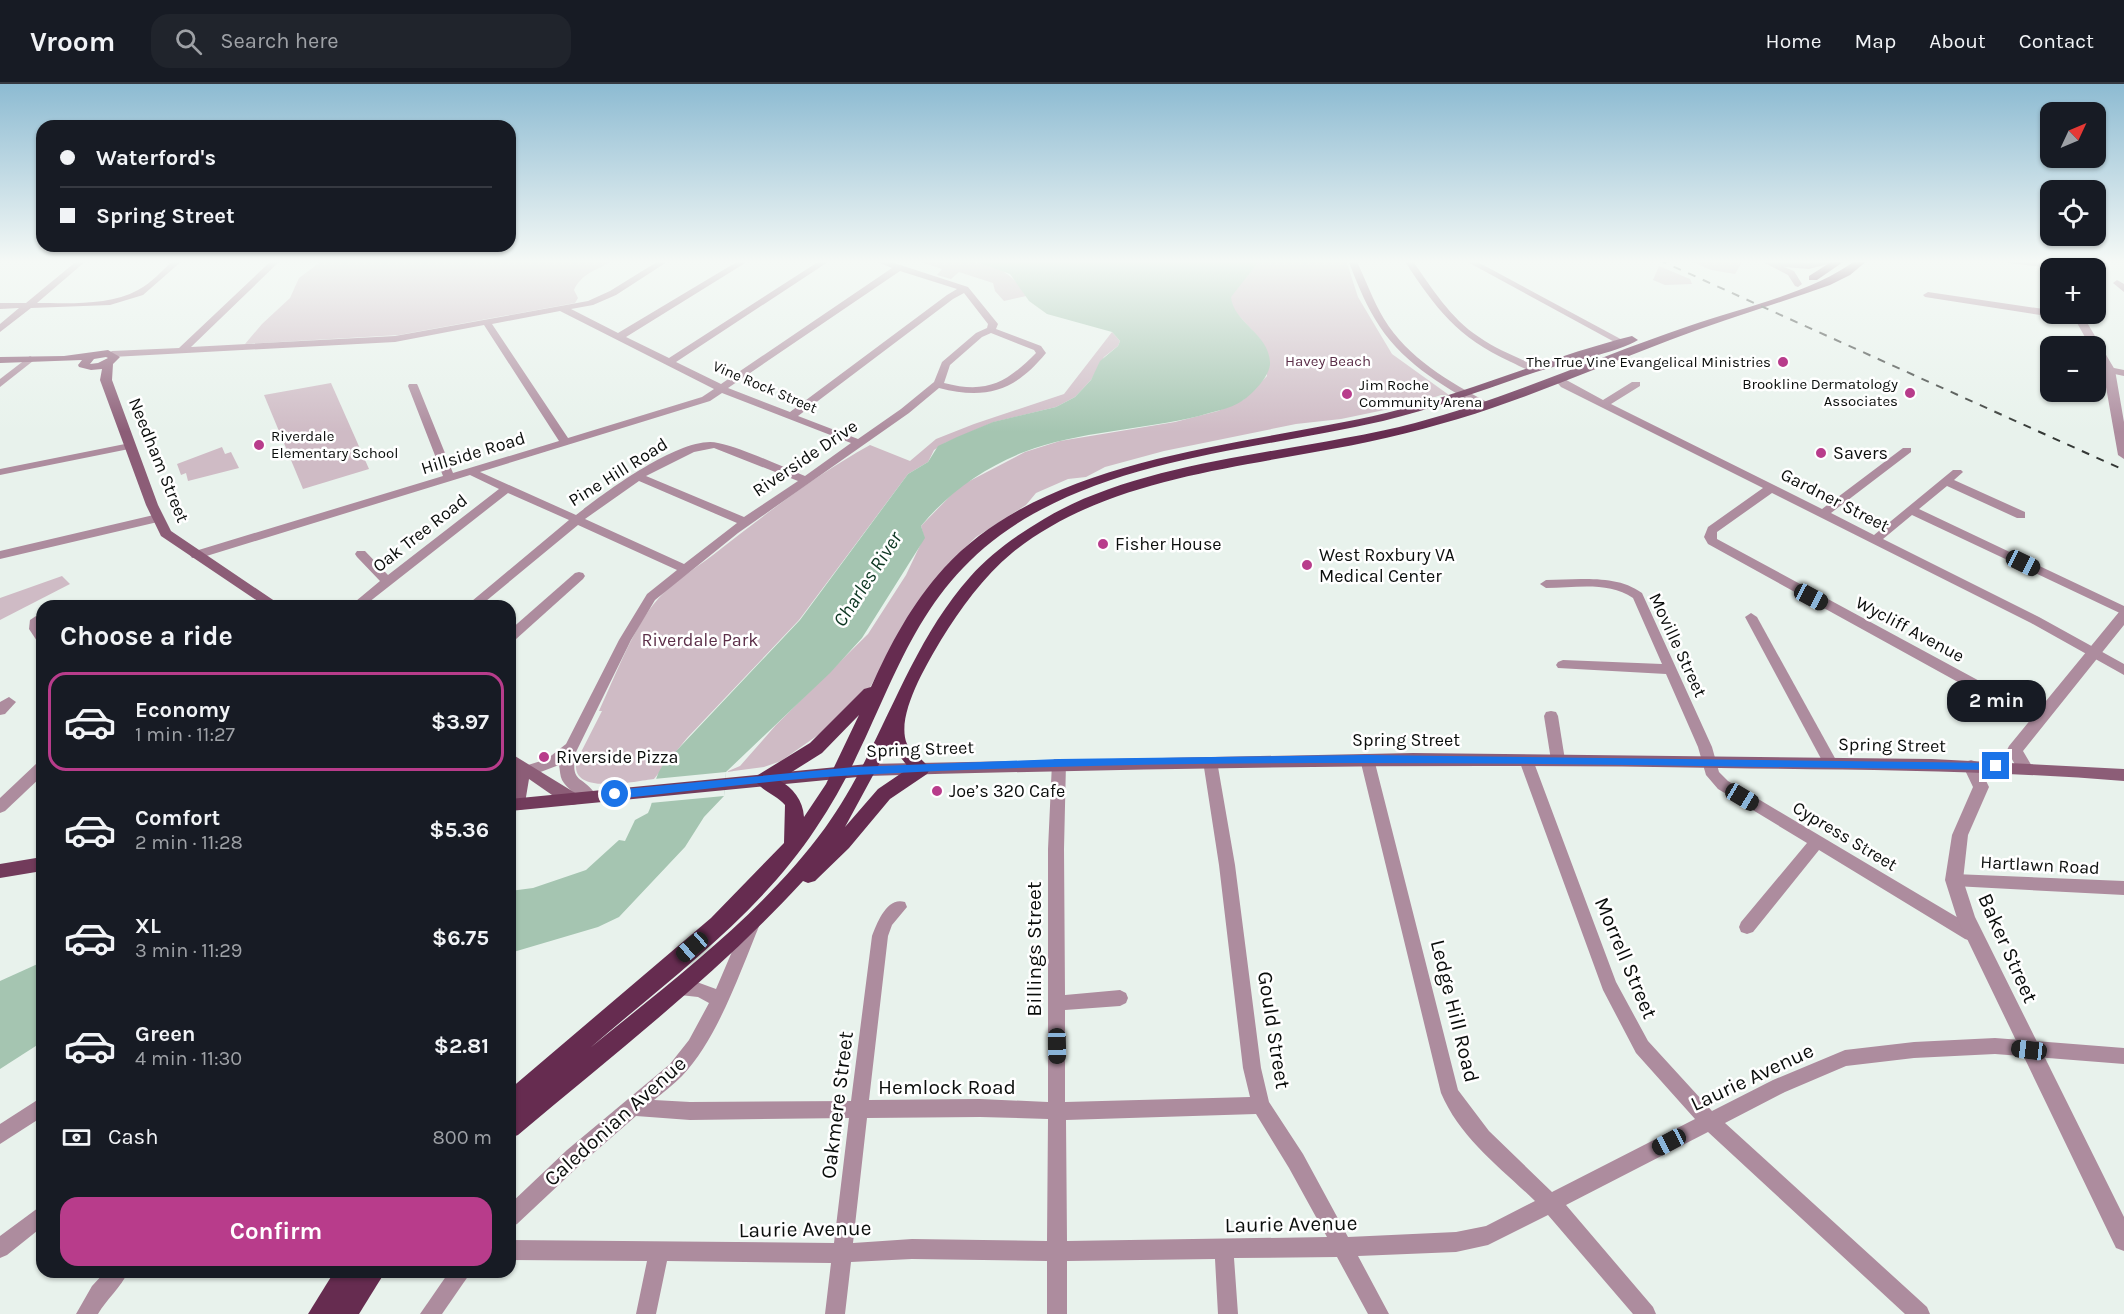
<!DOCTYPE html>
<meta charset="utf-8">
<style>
:root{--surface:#171b24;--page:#20242c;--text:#f1f3f6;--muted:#9ea1a6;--line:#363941;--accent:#b83c8b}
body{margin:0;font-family:Karla,sans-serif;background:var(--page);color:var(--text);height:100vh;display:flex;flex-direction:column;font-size:22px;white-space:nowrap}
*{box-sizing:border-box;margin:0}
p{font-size:20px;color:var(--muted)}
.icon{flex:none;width:33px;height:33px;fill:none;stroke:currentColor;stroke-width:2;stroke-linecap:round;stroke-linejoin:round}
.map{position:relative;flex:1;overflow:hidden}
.sheet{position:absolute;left:36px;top:516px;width:480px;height:678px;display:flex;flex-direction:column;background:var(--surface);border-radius:18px;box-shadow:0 2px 4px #0004}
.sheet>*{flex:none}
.hud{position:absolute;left:36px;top:36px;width:480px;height:132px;border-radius:18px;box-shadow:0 2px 4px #0004;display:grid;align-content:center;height:132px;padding:0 24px;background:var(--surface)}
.needle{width:39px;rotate:46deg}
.buttons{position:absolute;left:2040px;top:18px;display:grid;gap:12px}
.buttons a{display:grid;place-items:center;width:66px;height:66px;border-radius:12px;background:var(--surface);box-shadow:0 2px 4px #0004;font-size:30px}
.end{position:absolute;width:27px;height:27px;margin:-14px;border:8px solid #1a73e8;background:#fff;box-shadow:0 0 0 3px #fff}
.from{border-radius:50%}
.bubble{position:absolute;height:42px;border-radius:18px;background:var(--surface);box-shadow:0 2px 4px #0004;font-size:20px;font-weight:700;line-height:42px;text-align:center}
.car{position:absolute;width:18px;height:36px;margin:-18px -9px;border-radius:8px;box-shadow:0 0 4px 2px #0007;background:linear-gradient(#222 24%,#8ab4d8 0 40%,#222 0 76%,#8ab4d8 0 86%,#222 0)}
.hud b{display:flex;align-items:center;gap:21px;height:57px;font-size:22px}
.hud b+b{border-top:2px solid var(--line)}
.hud i{width:15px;height:15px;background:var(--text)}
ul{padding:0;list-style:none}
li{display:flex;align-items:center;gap:18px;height:99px;margin:0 12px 9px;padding:0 12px;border:3px solid transparent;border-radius:18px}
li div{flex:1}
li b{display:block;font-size:22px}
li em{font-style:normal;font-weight:700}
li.current{border-color:var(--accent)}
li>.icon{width:54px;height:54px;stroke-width:1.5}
h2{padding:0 24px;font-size:27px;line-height:72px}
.pay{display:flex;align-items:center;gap:15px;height:66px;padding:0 24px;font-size:22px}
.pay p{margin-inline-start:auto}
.action{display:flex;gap:12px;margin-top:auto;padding:12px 24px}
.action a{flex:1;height:69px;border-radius:18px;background:var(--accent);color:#fff;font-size:24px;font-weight:700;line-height:69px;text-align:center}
header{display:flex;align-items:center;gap:36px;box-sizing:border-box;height:84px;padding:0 30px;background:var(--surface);border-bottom:2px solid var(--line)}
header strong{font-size:28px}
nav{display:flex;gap:33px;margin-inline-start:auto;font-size:21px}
.search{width:420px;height:54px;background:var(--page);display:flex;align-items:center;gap:15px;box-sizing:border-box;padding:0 21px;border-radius:18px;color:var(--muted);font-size:22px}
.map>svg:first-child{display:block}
.green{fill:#cfbbc5}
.water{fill:#a5c5b1}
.pier{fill:#e8f2ec}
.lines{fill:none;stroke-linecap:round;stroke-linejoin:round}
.minor{fill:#ad8c9e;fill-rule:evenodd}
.tertiary{fill:#ad8c9e;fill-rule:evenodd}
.secondary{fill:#8c5d77;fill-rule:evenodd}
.primary{fill:#723b5b;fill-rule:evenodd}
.trunk{fill:#662c50;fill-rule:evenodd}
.rail{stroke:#343835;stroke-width:2;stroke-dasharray:8 8;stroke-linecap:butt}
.route{fill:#1a73e8}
.poi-dot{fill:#b83c8b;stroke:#fff;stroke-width:2}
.labels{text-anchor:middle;stroke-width:5;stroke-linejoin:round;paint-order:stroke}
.far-park-label{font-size:15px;fill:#5c2f49;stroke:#fff}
.far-poi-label{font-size:15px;fill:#0b0e0c;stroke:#fff;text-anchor:end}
.far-street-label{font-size:15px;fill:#0b0e0c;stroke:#fff}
.street-label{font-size:18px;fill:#0b0e0c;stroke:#fff}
.poi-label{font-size:18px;fill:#0b0e0c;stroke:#fff;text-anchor:start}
.park-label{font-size:18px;fill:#5c2f49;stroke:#fff}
.water-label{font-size:20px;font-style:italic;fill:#0c3621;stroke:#fff}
.near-street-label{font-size:21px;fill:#0b0e0c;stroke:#fff}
</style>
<header>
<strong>Vroom</strong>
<div class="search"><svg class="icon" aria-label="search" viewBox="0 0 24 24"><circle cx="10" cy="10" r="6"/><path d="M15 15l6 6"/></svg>Search here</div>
<nav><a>Home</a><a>Map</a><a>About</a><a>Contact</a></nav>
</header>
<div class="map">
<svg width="2124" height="1230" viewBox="0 0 2124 1230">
<rect width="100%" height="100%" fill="#e8f2ec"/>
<!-- green -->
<g class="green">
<path d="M323,176H613C599,186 582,188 574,206L578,214L575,219L399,251L245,260L262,240L290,214L299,194Z"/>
<path d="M914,176C953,176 1006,171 1026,212L1004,217L995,207L993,199L959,188L951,195L937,191L942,185Z"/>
<path d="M1259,176H1346L1358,213L1392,270L1449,311H1441L1418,319L1341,335L1296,340L1164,367L1105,383L1086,393L1068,395L1036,409L1026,421L976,453L947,481L885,575L865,613L831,642L781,677L764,683L726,688L740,682L776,641L868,550L906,491L924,453L921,442L960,402L1025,368L1060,357L1175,338L1218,327L1243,316L1267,292L1260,255L1230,222V213Z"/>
<path d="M1688,176H1740L1741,180L1735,190L1711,186Z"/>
<path d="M1659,182L1690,195L1692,200L1665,201L1653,196Z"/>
<path d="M1112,248L1120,257L1118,262L1104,273L1091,296L1075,313L1056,323L994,338L945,359L934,366L928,378L908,390L799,536L687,654L654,695C636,697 567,713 577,676L602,627H599C614,595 632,547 653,521C668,501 693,486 713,471C763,432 814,392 870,361L910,377L936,355L974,340L1064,310Z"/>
<path d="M331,299L369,385L303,405L264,311Z"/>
<path d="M222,363L225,370L231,368L239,384L188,397L186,389L181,391L177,380Z"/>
<path d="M62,492L70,500L0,536V514Z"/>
</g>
<!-- water -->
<g class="water">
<path d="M971,176H1260L1231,213C1233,238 1269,250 1270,278C1271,291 1253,310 1242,317C1230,325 1212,328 1199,332C1142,346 1079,347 1024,368C985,383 948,409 921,442L925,454L862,554L830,589L726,688L724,712L704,733L685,763L619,833L598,843L510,869V807L533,804L586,786L619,756L625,757L635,736L648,729C657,711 650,700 663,681L800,536L908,390L928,378L938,362L957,353L993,338L1056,323L1075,313L1091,296L1100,277L1118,262L1120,257L1112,248L1047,230L1029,217L1010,190Z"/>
<path d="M42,878V958L0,985V897Z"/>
</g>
<!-- pier -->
<path class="pier" d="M726,688L724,712L650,719L654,695Z"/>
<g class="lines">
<!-- minor -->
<g class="minor">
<path d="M78,176H87L37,219C69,219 109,222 138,206C152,199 162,186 174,176H183L143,211L110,221L31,224L0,248V240L19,224L0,225V219H26Z"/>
<path d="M272,176H281L191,263L395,252L588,217L610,207L660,176H670L616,211L593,221L571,225L618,249L740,176H750L626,253L669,274L821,176H831L676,278L721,300L892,184L873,176H885L968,203L998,240L996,245L1041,262L1046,269C1015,307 986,316 939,304L909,329L738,449L655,516L631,556L576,668C569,702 584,690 597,713L595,717C585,720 567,705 562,696C560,692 560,686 559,681L530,692L525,690L523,686L525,682L547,675L566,660L619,556L647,510L677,486L578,441L480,522H466L569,436L508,409L364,522H350L380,497L357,473L355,470L357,467H365L388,491L499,405L470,391L200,474H192L190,471L192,468L443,392L408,302L409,300H417L418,302L453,389L559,357L484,241L395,258L112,273L107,270L112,267L179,264ZM900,187L957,205L947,211L790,328L728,304ZM964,209L988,240L987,244L976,249L942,278L934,298L901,325L858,355L798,332L953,215ZM560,227L714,305L702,313L568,354L492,240ZM991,249L1034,266L1036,269C1006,299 987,310 944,299L950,281L982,253ZM722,309L851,359L805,392C778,381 745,365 718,359C683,350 604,409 576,431L480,388L710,317ZM714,364L798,397L744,433L646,392L694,368ZM639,397L737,439L684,480L585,435Z"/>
<path d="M1348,176H1356C1366,196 1373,217 1384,235C1408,274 1449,298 1489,319V323H1481C1440,301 1399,276 1375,235C1364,217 1356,196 1348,176Z"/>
<path d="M1404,176H1412C1432,204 1450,234 1479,253C1497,266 1518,273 1537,283V287C1529,288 1520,282 1511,278C1457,253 1436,225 1404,176Z"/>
<path d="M1464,176H1474L1628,259L1620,261Z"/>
<path d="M1759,176L1809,179L1826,176H1843L1809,185L1784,183L1794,187L1802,200L1798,203L1795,202L1788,191Z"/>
<path d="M2005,176H2027L2060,180L2064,183L2052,184L2009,179Z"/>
<path d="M2114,176H2124V179L2115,178Z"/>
<path d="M2117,196L2124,200V208L2113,199Z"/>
<path d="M1928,208L2050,226V230H2073L2084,233L2079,236L2053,233L1925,213L1923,211Z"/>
<path d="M30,272L35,275L33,277L0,303V295Z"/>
<path d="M2109,283L2124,286V292L2105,288L2104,286Z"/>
<path d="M1559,292L1603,316L1632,298H1640V302L1611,320L1822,425L1903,364H1911V368L1831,429L1874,451L1953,386H1961L1963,388L1954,396L2025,428V434H2017L1947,402L1919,425L2124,522V531L1912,431L1883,455L2039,533L2124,580V591L2031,539L1772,409L1717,448V455L2044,632L2046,636L2044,640H2034L1708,460L1704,453L1708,443L1763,404L1561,303L1554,295Z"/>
<path d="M130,359L135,362L134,364L0,391V385Z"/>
<path d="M158,430L164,434L162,437L0,475V467Z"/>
<path d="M579,488L583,489L585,492L583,495L515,556L510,557V546L575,489Z"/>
<path d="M1581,495C1603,495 1624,496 1642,509L1712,663L1719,688L1728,697L1977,845L1979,850L1977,855L1971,857L1965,855L1819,766L1753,848L1747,850L1741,848L1739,843L1741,838L1807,759L1718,705L1706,691L1698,663L1666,590L1558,584L1556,581L1558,578L1563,576L1662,580L1633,514C1608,497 1575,504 1546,504L1540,500L1546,496Z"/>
<path d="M1751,529L1757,533L1836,676L1838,680L1836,684H1826L1745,533Z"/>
<path d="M36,532L42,535V558L37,557L29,545L30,536Z"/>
<path d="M9,613L16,618L5,630L0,631V618Z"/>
<path d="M1551,627L1556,628L1558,632L1565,676L1563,680H1553L1551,676L1544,632L1546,628Z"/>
<path d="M1367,670L1372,671L1374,675L1458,1006L1489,1047L1552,1108L1695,1035L1636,969L1603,906L1519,676L1521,672H1531L1533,676L1616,898L1648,957L1712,1027L1773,996L1845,966L1914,958L1995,954L2124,964V980L1995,970L1914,974L1846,982L1785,1008L1725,1039L1927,1223L1930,1230H1905L1708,1048L1566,1121L1653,1223L1656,1230H1633L1548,1131L1488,1161L1456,1168L1358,1172L1389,1230H1368L1337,1173L1234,1174L1238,1230H1218L1215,1175L1067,1177V1230H1047V1177L912,1175L851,1178L845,1230H825L831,1179L667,1177L656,1230H636L647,1177L510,1176V1156L834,1159L849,1034L690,1036L636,1032L581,1080L517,1140L510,1143V1120L567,1066L670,980L689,956L709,919L698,913L671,910L669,905L671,900L694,897L716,905L746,835L752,833L758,835L760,840C740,888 718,954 682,992C674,1000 664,1008 654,1016L690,1018L851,1017L872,852C877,839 887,812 905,818L907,823L892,841L888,852L869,1016L980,1015L1048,1018V765L1052,679L1054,675H1064L1066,679L1064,765L1065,911L1120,906L1126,909L1128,914L1126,919L1120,922L1065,926V1018L1250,1013L1243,984L1219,781L1203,677L1205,673H1215L1217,677L1235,781L1261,984L1269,1018L1303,1070L1348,1153L1456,1148L1486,1142L1535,1117C1501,1084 1460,1054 1441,1009L1360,675L1362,671ZM1256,1030L1289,1084L1327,1153L1067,1157L1066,1036ZM980,1033L1048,1035L1047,1157L912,1155L853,1159L867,1034Z"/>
<path d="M42,678V692L5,727L0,729V714L37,679Z"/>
<path d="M1954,790L2124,797V811L1954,802L1949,801L1946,796L1949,791Z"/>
<path d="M42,1013V1033L0,1060V1040Z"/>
<path d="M42,1121V1143L7,1171L0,1174V1152Z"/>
<path d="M105,1188H128C121,1203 106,1216 98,1230H76L92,1202Z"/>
<path d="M449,1188H471L442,1230H420Z"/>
</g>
<!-- tertiary -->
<g class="tertiary">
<path d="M2057,176H2067L2065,184H2055Z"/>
<path d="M2072,230H2082L2115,286L2124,338V375L2118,371L2103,286L2096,272V262H2090Z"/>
<path d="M2124,526V541L2023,667L2033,684L2031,688H2019L2007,666L2009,662L2119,528Z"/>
<path d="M1971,676L1977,678L1989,703L1968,751L1963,796L1975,833L2124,1133V1167L2116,1164L1957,834L1945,796L1952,751L1973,703L1963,682L1965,678Z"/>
</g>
<!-- secondary -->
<g class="secondary">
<path d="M108,266L120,273L113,280L112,296L158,421L171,447L282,522H265L161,452L146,421L100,296L102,285L91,286L79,283L78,281L82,276L0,279V273L64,272ZM106,273L108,274L98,279L90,280L94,275Z"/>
<path d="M510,669L577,710L579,715L577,720L571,721L565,720L529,695L524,725L518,726L512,725C507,715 514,705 513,694C512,686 510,678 510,669Z"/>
<path d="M1413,669L1932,675L2124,685V697C1990,686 1855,686 1720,684C1436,679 1152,684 868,692L862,690L860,686L862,682L868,680Z"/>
</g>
<!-- primary -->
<g class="primary">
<path d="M868,680L874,682L876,686L874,690L868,692L510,727V715Z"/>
<path d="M42,773V787L0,794V780Z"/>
</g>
<!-- trunk -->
<g class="trunk">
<path d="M1834,176H1846L1817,196H1809V192Z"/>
<path d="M1856,176H1868L1850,191L1830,201C1777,220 1722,236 1670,256C1599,283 1530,313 1458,335C1411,349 1363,360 1315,368C1212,387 1096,401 1012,469C983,493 961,524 941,556C927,580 895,632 907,660C912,669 924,676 930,685L927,690L890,715L849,764L815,797L808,799L803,797C717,891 615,969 518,1051L510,1054V1005L711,834L784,759L785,721C777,711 761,707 755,696L758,691L810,659L864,605L871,603C890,561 912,519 944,484C1049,370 1243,363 1386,329C1469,309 1548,273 1632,252L1638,256C1619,268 1561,280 1536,288C1485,305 1435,325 1383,337C1266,364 1139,371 1033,430C897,507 895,628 816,744C759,831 668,896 590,964C672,897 762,830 825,744C882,665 905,566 970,493C991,469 1017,451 1044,435C1146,374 1300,369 1415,339C1509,314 1597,273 1689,242C1741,224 1814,208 1856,176ZM859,631L826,700L804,733C803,716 793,704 779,696L822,669ZM890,660L909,684L878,705L845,743Z"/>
<path d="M334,1188H385L359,1230H308Z"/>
</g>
<!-- rail -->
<path class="rail" d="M1659,176L2124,386"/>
</g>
<!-- sky -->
<linearGradient id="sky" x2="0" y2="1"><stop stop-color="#8dbbd2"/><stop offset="0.51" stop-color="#f5f9f6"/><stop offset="1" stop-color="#f5f9f6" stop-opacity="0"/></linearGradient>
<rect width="2124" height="348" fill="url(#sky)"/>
<!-- route -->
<path class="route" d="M1367,671L1996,679L2001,682L1996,686C1617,682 1236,670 857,691C777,695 696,707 615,715L610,710L615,706L854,683L1059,675Z"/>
<!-- markers -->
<g class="poi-dot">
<circle cx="1783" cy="278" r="6"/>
<circle cx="1910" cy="309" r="6"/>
<circle cx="1347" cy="310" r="6"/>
<circle cx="259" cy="361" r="6"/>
<circle cx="1821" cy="369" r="6"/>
<circle cx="1103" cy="460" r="6"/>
<circle cx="1307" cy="481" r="6"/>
<circle cx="544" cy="673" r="6"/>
<circle cx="937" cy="707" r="6"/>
</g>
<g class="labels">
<!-- far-park labels -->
<g class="far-park-label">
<text x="1328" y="282">Havey Beach</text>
</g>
<!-- far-poi labels -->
<g class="far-poi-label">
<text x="1771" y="283">The True Vine Evangelical Ministries</text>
<text x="1898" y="305">Brookline Dermatology<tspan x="1898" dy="17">Associates</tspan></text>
<text x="1359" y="306" text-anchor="start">Jim Roche<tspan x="1359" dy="17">Community Arena</tspan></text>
<text x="271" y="357" text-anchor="start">Riverdale<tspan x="271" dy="17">Elementary School</tspan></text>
</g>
<!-- far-street labels -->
<g class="far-street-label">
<text transform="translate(765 303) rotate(23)" y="5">Vine Rock Street</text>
</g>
<!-- street labels -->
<g class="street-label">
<text transform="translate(473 369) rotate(-17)" y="6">Hillside Road</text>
<text transform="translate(805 374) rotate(-34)" y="6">Riverside Drive</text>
<text transform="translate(159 376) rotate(68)" y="6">Needham Street</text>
<text transform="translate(618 388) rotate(-32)" y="6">Pine Hill Road</text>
<text transform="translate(1835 416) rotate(27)" y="6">Gardner Street</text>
<text transform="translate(420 449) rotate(-38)" y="6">Oak Tree Road</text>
<text transform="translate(1910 545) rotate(28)" y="6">Wycliff Avenue</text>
<text transform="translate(1678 561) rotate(65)" y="6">Moville Street</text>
<text x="1406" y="662">Spring Street</text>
<text transform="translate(1892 661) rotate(1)" y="6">Spring Street</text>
<text transform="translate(920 665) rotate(-2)" y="6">Spring Street</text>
<text transform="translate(1845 752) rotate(31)" y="6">Cypress Street</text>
<text transform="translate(2040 781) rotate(3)" y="6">Hartlawn Road</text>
</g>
<!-- poi labels -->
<g class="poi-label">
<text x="1833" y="375">Savers</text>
<text x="1115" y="466">Fisher House</text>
<text x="1319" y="477">West Roxbury VA<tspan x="1319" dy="21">Medical Center</tspan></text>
<text x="556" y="679">Riverside Pizza</text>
<text x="949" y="713">Joe’s 320 Cafe</text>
</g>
<!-- park labels -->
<g class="park-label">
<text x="700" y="562">Riverdale Park</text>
</g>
<!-- water labels -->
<g class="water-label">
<text transform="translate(867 495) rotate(-57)" y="7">Charles River</text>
</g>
<!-- near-street labels -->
<g class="near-street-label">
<text transform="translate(2008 864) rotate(66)" y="7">Baker Street</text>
<text transform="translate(1034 865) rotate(-90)" y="7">Billings Street</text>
<text transform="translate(1626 874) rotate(67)" y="7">Morrell Street</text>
<text transform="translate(1455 927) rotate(76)" y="7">Ledge Hill Road</text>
<text transform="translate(1274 946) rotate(81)" y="7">Gould Street</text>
<text transform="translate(1752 993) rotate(-25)" y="7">Laurie Avenue</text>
<text x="947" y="1010">Hemlock Road</text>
<text transform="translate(837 1021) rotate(-83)" y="7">Oakmere Street</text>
<text transform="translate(615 1037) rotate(-42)" y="7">Caledonian Avenue</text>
<text transform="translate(1291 1140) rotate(-1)" y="7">Laurie Avenue</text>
<text transform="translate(805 1145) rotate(-1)" y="7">Laurie Avenue</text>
</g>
</g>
</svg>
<div class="buttons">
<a><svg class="needle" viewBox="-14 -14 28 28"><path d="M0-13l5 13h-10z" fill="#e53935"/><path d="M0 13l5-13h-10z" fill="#9ea1a6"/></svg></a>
<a><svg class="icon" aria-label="locate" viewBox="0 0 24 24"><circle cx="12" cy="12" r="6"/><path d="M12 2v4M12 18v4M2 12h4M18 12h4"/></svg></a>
<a>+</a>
<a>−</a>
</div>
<i class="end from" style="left:615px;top:710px"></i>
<i class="end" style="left:1996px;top:682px"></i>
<div class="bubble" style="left:1947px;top:596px;width:99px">2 min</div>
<i class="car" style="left:2023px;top:479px;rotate:116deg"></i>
<i class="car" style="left:1811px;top:513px;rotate:118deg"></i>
<i class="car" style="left:1742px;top:713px;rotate:121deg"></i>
<i class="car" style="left:692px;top:863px;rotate:229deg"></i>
<i class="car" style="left:1057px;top:962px;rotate:179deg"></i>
<i class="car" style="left:2029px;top:966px;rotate:277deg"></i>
<i class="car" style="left:1669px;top:1058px;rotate:242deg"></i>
<div class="hud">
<b><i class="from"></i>Waterford's</b>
<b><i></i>Spring Street</b>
</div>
<section class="sheet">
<h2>Choose a ride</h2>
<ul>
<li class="current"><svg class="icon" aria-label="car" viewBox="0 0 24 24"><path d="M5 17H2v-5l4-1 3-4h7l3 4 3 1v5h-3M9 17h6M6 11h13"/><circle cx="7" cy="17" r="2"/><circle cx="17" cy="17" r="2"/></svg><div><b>Economy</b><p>1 min · 11:27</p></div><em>$3.97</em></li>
<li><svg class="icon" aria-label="car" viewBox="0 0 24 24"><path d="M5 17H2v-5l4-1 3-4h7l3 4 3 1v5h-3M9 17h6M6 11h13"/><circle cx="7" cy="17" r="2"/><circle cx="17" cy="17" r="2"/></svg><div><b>Comfort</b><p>2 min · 11:28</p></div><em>$5.36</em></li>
<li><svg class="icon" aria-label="car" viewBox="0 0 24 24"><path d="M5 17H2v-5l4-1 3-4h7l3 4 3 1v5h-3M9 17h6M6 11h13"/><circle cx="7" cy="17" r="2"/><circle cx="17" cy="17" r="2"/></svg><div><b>XL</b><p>3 min · 11:29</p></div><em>$6.75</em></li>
<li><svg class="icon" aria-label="car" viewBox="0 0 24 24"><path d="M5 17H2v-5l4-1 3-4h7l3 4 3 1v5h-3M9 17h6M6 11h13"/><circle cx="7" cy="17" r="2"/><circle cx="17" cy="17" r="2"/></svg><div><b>Green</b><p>4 min · 11:30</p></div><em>$2.81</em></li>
</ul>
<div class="pay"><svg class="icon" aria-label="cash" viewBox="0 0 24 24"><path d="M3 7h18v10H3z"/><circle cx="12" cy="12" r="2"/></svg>Cash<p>800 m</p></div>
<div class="action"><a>Confirm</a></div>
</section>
</div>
